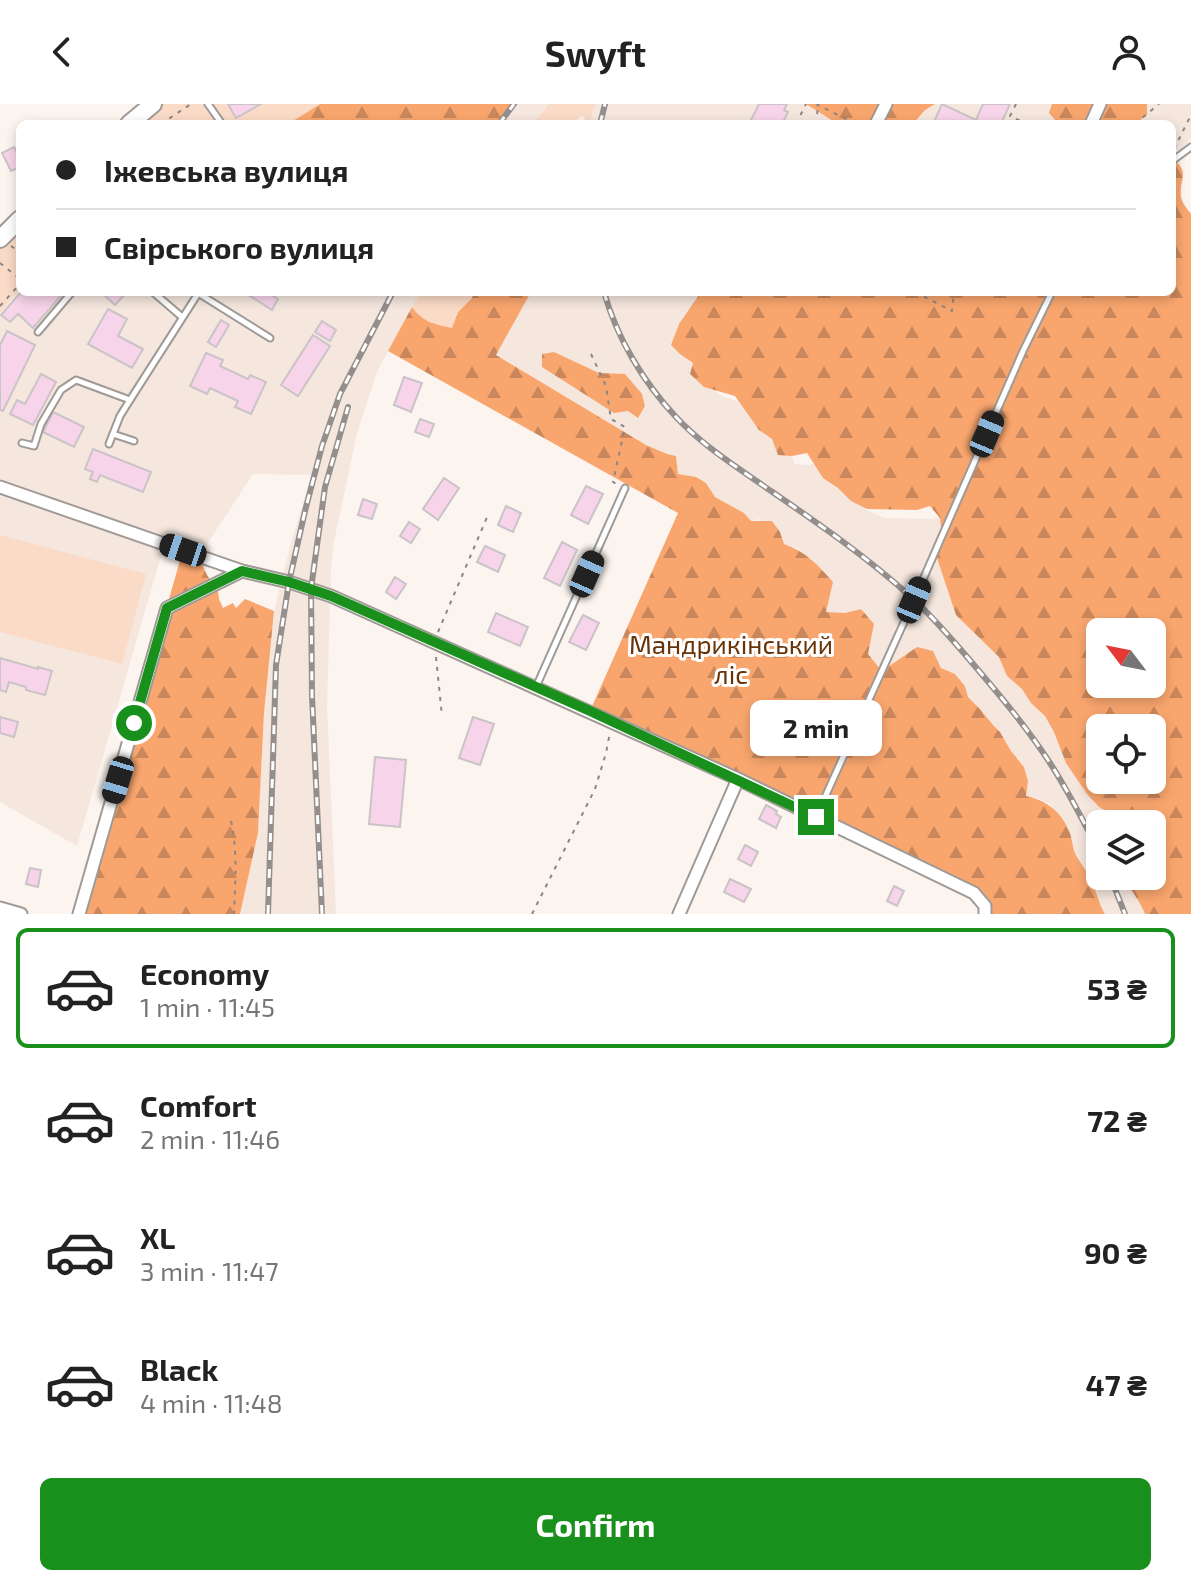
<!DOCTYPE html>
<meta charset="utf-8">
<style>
:root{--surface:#fff;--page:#f6f6f6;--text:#222;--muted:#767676;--line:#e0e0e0;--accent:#19901b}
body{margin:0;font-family:"Exo 2",sans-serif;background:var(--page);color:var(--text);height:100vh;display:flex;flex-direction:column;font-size:30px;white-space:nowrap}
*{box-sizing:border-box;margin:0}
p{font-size:26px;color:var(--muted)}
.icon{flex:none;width:44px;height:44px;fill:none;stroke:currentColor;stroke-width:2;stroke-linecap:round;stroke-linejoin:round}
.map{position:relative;height:810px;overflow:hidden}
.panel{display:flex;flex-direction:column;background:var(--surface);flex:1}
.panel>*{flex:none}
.guide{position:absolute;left:16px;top:16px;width:1160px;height:176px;border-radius:12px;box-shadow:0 4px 12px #0003;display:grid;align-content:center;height:176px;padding:0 40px;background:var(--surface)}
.needle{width:52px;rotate:302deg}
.fabs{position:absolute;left:1086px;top:514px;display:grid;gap:16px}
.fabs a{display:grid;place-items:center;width:80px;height:80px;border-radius:12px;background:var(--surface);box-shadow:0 4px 12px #0003;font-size:40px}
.end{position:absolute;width:36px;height:36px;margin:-18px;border:10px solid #19901b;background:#fff;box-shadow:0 0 0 4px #fff}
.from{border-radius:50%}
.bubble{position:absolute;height:56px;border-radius:12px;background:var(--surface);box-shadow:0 4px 12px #0003;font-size:26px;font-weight:700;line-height:56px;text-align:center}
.car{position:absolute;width:24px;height:48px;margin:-24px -12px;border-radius:10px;box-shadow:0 0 6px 2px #0007;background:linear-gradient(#222 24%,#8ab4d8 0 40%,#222 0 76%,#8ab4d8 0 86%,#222 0)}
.guide b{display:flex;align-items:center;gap:28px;height:76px;font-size:30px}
.guide b+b{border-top:2px solid var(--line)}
.guide i{width:20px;height:20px;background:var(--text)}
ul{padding:14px 0 0;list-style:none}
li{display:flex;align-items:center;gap:24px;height:120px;margin:0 16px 12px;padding:0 24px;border:4px solid transparent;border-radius:12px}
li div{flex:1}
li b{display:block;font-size:30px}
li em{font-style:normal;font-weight:700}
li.current{border-color:var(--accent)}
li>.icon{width:72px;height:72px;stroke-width:1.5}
.action{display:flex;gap:16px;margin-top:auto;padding:16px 40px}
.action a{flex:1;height:92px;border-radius:12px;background:var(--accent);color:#fff;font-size:32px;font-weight:700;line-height:92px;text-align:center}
header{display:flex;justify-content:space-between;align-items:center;height:104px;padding:0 40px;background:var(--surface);font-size:36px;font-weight:700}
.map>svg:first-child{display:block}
.built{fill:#f5e7de}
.green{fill:#fadbc7}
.forest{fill:url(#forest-firs);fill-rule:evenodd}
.building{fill:#f7d4e9;stroke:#cac3c7;stroke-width:2}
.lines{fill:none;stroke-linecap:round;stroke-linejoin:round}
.service-casing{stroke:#a09a96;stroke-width:9}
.minor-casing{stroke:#a09a96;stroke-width:15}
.secondary-casing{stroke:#a09a96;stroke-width:20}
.path{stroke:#8c8784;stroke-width:2;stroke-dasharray:4 6;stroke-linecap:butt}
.service{stroke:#fff;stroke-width:5}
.minor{stroke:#fff;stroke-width:11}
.secondary{stroke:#fff;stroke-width:16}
.rail-casing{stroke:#948f8c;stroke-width:6}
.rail{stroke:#fff;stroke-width:3;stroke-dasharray:9;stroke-linecap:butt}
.route{stroke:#19901b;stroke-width:10}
.labels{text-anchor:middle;stroke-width:6;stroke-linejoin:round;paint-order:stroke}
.park-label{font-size:26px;fill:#673307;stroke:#fff}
</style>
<header><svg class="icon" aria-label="back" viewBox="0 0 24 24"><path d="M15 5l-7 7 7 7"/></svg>Swyft<svg class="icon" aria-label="person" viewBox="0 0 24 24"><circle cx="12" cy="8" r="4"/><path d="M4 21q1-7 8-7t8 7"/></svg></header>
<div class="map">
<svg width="1191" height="810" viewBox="0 0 1191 810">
<defs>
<pattern id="forest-firs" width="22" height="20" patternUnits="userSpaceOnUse" patternTransform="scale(2)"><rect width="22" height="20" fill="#f9a66e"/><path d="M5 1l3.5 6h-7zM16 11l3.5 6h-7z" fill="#ca875b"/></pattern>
</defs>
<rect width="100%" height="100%" fill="#fbf4ef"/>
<!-- built -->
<g class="built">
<path d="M512,0H549L532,20H496Z"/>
<path d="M595,0H1191V34L1185,46H1172V20H589Z"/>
<path d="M20,185V188H420L377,268L357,329L334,437L331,463L327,602L336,810H240L258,729L264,609L274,507L291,439L312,371L253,370L200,451L0,383V208Z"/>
<path d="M531,188H722L706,279L721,292L751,301L788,344L795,360L808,361L823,358L867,406L884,414L933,415L946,410L1001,550L1128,720H1100V772H1140L1158,810H1105L1099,801L1097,787L1075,748L1067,722L1050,700L1039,695L1025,692L1028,677L1024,662L1011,647L1000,628L993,621L980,605L968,593L965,581L955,570L941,564L933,547L897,558L883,567L868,550L873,520L861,505L845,509L825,508L815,459L799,445L784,440L780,428L759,415L751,417L744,409L715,393L706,379L696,373L678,370L676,352L667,351L646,341L496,251Z"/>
<path d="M0,392L163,445L77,742L0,698Z"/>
</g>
<!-- green -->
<g class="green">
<path d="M153,0H320L288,20H129Z"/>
<path d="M549,0H595L589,20L582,12L574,18V20H532Z"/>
<path d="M20,115V185L0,208V135Z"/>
<path d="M420,188H474L472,194L458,208L452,224C434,220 423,218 412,203Z"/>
<path d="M0,431L146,470L122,560L0,528Z"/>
</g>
<!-- forest -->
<g class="forest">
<path d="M320,0H512L496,20H288Z"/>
<path d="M806,0H935L925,6L913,20H838Z"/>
<path d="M1052,0H1147V11L1135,20H1066L1057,18L1049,9Z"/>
<path d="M1172,53C1191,70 1179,73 1181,93C1182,99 1188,106 1191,110V810H1145C1140,796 1129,785 1124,772H1152V720H1105L1112,710L1099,703L1087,690L1066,659L1054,628L1045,612L1031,599L1022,585L1007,572L999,553L956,511L937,454L942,434L940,414L930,402L917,406L867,405L851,397L838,384L823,374L807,349L792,352L778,351L772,335L759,326L735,292L704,283L690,270L693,259L680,250L671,241L679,220L701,188H1172ZM1100,528H1152V580H1100ZM1100,624H1152V676H1100Z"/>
<path d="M474,188H531L496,251L646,341L667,350L676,352L678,370L696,373L706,379L715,393L744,409L751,417H772L780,428L784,440C805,447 818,461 833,478L826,508L845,509L861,505L874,520L868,550L882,567L917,543L933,547L941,564L955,570L965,582L968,593L980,605L993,621L1000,628L1011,647L1024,663L1028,677L1026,692C1045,696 1060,706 1068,725C1072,732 1072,741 1075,749C1079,758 1087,766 1091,776C1097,787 1098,799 1105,810H985L974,789L590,607L678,409L388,247L412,203C423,218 434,220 452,224L458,208L472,194Z"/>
<path d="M554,248L599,269L625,270L642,290L645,302L638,314L628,307L614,309L542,263V250Z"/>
<path d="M183,446L200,456L207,471L218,487L219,495L223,504L233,499L236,504L245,495L274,507L264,609L258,729L240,810H79Z"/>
</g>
<!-- building -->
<g class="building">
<path d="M228,0H261L236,14Z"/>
<path d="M759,0H787L784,6L788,8L782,20H749Z"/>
<path d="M942,0L976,16L983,0H1010L1001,20H933Z"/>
<path d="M14,43L20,56V63L11,67L2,49Z"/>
<path d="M21,188H64L33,224L18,210L10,218L1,211Z"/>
<path d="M103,188H127L115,201L102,189Z"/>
<path d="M244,188H267L278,195L272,206Z"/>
<path d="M108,205L127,215L118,232L143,245L132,264L88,240Z"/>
<path d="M221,216L229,221L216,243L208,238Z"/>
<path d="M322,217L336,226L330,237L315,228Z"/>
<path d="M7,227L35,241L3,307L0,306V241Z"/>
<path d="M313,231L330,242L298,292L281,281Z"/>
<path d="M206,249L223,256L220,262L248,275L250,271L266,278L251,310L235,303L238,297L210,284L207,290L190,282Z"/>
<path d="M41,270L56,278L33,321L10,310L17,296L25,300Z"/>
<path d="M404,273L422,279L411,308L394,301Z"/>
<path d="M53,308L84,323L74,343L43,328Z"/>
<path d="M420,315L434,320L429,333L415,328Z"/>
<path d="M93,345L151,368L143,388L100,371L97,378L90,375L93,368L85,365Z"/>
<path d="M444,374L459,384L438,416L423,405Z"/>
<path d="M586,382L603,390L588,420L571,411Z"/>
<path d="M363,395L377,400L372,415L358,411Z"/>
<path d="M506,402L521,409L513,428L498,421Z"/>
<path d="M409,418L420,425L411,439L400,432Z"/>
<path d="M562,438L577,446L560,482L544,474Z"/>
<path d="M485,442L505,451L498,468L477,458Z"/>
<path d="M395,473L406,480L396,495L386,488Z"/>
<path d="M496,509L528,523L520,542L488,528Z"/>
<path d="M583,511L599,519L586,546L569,538Z"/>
<path d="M0,554L38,565V563L52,567L45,591L26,586V583L9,578L6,588L0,586Z"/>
<path d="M0,613L18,618L14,633L0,629Z"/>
<path d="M473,613L494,620L480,661L459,654Z"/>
<path d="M375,653L406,656L400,723L369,720Z"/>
<path d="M766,701L777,707L776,710L781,713L776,724L759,715Z"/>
<path d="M745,741L758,748L751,762L738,755Z"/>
<path d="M30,764L41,766L38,783L26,780Z"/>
<path d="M730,775L751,785L744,798L724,788Z"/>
<path d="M894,782L904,787L897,802L887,797Z"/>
</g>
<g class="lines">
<!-- service casing -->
<g class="service-casing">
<g id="service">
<path d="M208,0L222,20"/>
<path d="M1172,57L1191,43"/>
<path d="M153,188L182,213"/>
<path d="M198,189L270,234"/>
<path d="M38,228L72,188"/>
<path d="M113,330L134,337"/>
<path d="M22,339L34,342L41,320L61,286L76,276L130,296L199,188"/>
<path d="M109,340L120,312L130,296"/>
<path d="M536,583L625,384"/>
<path d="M816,713L914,496L1023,247L1052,188"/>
</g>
</g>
<!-- minor casing -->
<g class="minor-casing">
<g id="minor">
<path d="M876,20L886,0"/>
<path d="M1091,20L1100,0"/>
<path d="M0,383L242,467L289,478L331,492L738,675L974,789L985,802V810"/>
<path d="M0,804L21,810"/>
<path d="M79,810L167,504L242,467"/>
<path d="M679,810L738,675"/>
</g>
</g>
<!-- secondary casing -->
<g class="secondary-casing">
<g id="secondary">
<path d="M129,20L153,0"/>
<path d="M0,135L20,115"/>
</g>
</g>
<!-- path -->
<g class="path">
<path d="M816,0L856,20"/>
<path d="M1016,0L1010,12L1027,20"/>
<path d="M161,20L191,0"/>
<path d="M796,20L806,0"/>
<path d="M816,20L818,2"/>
<path d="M1135,20L1159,0"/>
<path d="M1174,45L1191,11"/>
<path d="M11,142L20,148"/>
<path d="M0,159L20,175"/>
<path d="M915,188L952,207L954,188"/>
<path d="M0,202L20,180"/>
<path d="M591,250L606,282L611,315L625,323L613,378L618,381"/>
<path d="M438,528L488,411"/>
<path d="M436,553L442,612"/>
<path d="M231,717C238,749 235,778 234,810"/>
<path d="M532,810L595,685L606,649L610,628"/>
</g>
<!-- service -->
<use href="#service" class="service"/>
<!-- minor -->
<use href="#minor" class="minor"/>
<!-- secondary -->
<use href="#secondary" class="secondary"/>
<!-- rail casing -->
<g class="rail-casing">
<g id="rail">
<path d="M499,20L514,0"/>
<path d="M600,20L605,0"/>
<path d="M604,188C617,234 643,278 676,313C703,342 738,364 771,387C819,420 867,453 911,493C931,511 950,533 968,554C997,588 1026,622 1050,659C1069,688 1084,719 1100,749"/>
<path d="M1110,772L1125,810"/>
<path d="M268,810L276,561L289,478L305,407L322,342L340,290L393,188"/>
<path d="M322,810L312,592L311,485L325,383L348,303"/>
</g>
</g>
<!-- rail -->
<use href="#rail" class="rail"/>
</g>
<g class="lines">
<!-- route -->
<path class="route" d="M134,619L167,504L242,467L289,478L331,492L590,607L816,713"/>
</g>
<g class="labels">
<!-- park labels -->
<g class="park-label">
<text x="731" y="550">Мандрикінський<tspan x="731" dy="30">ліс</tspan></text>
</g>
</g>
</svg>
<div class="fabs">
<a><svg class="needle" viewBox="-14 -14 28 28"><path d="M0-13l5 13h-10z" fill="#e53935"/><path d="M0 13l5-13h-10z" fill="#767676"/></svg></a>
<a><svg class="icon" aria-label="locate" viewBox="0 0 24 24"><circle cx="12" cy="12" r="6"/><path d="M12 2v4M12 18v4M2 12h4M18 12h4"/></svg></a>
<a><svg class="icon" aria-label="layers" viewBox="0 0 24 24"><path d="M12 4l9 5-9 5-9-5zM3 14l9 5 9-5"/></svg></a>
</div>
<i class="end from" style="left:134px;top:619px"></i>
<i class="end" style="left:816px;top:713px"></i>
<div class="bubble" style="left:750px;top:596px;width:132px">2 min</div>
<i class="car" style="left:987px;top:330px;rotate:23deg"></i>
<i class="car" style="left:183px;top:446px;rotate:289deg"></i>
<i class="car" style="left:587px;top:470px;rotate:24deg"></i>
<i class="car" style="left:914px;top:496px;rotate:23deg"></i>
<i class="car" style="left:118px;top:676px;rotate:197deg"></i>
<div class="guide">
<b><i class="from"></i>Іжевська вулиця</b>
<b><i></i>Свірського вулиця</b>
</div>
</div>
<section class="panel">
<ul>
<li class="current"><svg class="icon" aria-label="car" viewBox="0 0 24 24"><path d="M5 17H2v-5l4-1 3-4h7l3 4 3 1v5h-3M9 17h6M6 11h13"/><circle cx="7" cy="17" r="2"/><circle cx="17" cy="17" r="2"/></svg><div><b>Economy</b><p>1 min · 11:45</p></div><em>53 ₴</em></li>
<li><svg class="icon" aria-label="car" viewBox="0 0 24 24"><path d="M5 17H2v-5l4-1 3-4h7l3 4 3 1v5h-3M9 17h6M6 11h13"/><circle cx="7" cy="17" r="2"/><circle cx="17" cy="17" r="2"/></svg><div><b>Comfort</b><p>2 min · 11:46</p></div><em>72 ₴</em></li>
<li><svg class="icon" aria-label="car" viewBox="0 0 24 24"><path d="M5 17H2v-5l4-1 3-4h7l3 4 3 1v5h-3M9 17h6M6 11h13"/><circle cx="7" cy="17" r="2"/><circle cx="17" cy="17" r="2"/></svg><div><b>XL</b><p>3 min · 11:47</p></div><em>90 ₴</em></li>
<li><svg class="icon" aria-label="car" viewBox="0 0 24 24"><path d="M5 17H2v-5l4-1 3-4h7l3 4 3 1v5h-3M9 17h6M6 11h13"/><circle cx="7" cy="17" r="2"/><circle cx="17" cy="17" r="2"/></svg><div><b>Black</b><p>4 min · 11:48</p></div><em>47 ₴</em></li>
</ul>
<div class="action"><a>Confirm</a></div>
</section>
